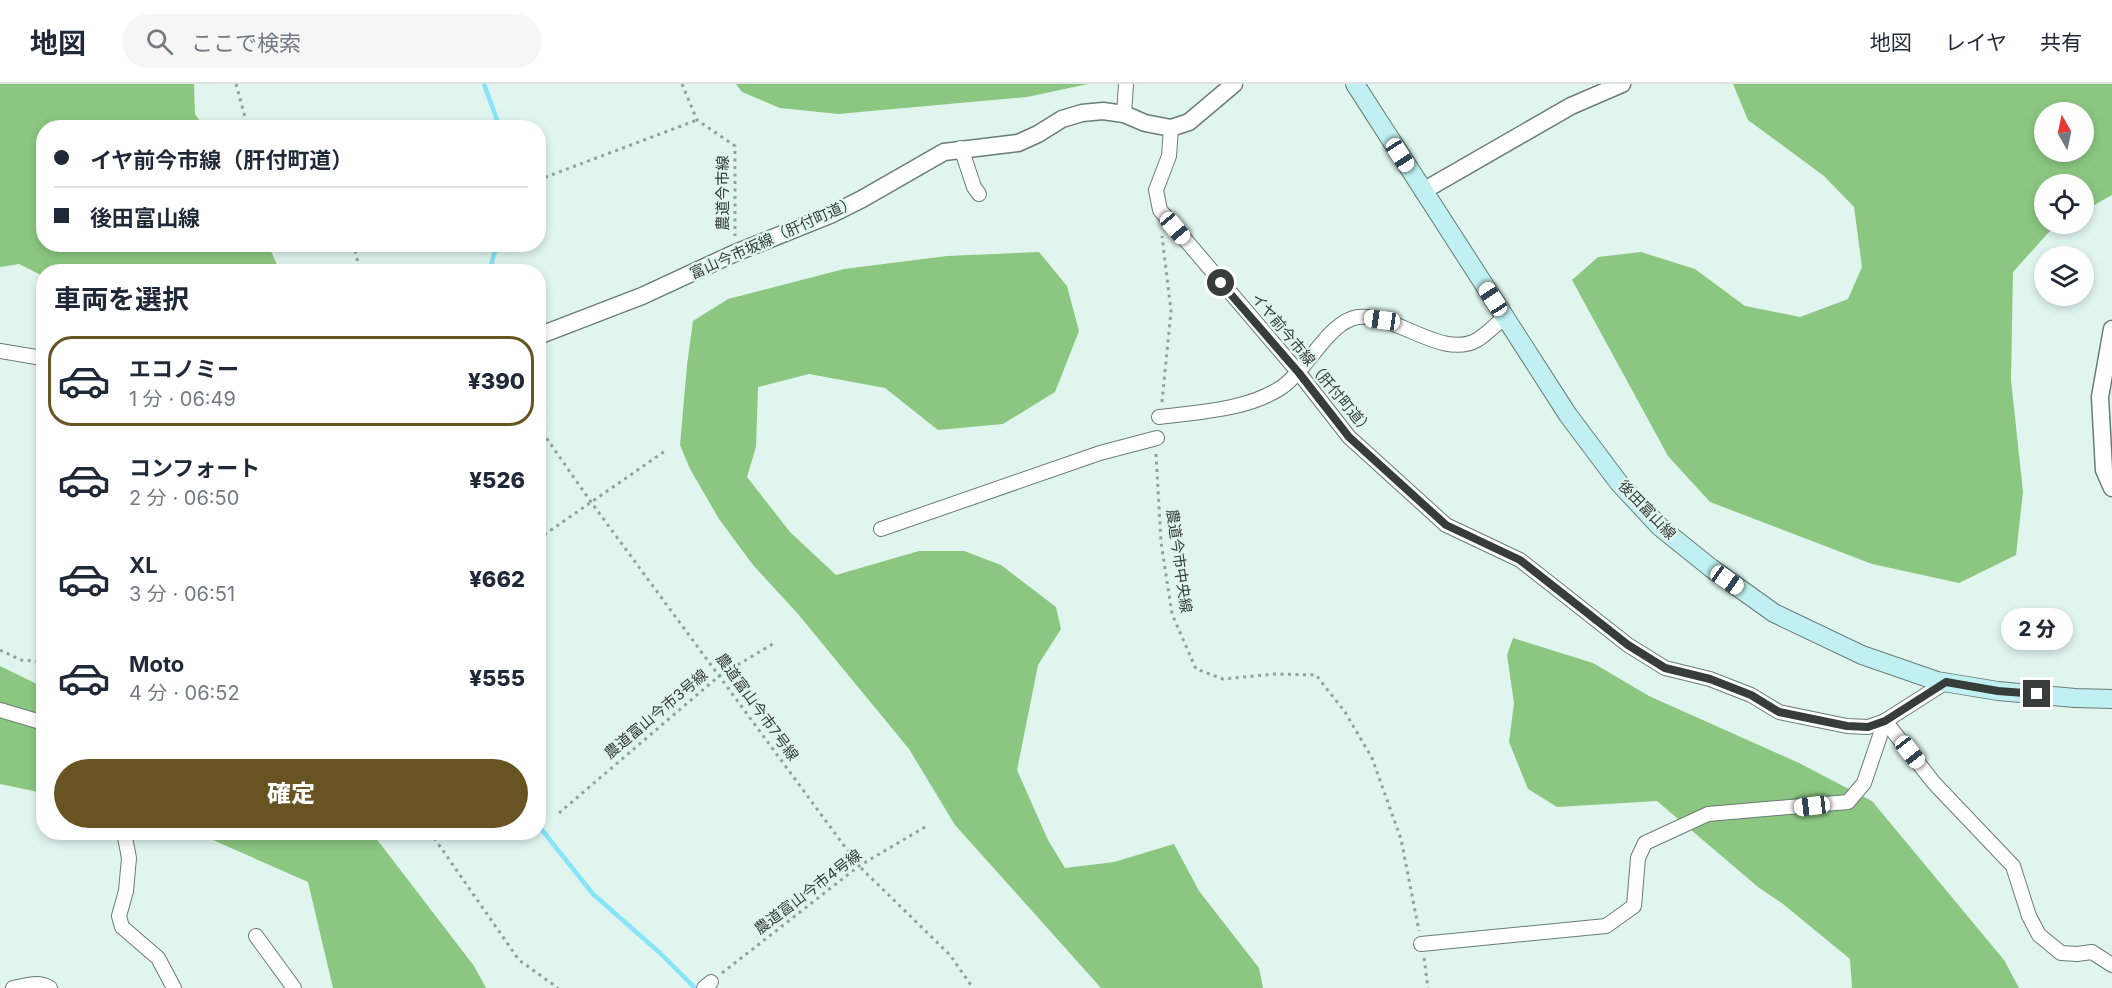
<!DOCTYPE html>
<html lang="ja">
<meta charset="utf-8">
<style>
:root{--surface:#fff;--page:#f6f6f7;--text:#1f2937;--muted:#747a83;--line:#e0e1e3;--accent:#685422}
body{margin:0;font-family:Inter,"Noto Sans JP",sans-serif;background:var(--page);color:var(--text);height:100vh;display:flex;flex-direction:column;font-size:22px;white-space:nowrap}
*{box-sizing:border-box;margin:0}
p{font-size:20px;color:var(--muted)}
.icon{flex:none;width:33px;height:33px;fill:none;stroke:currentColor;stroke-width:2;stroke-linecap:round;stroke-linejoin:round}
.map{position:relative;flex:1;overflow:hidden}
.drawer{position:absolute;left:36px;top:180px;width:510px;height:576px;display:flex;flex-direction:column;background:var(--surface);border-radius:24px;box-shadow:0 3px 9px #0003}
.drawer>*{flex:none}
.guide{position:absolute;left:36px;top:36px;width:510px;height:132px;border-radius:24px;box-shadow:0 3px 9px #0003;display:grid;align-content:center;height:132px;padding:0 18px;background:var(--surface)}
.needle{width:39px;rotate:351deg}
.tools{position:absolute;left:2034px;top:18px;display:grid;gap:12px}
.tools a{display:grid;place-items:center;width:60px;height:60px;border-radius:50%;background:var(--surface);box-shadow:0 3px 9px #0003;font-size:30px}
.end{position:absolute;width:27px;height:27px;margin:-14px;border:8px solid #363d3b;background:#fff;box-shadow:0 0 0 3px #fff}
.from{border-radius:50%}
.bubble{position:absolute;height:42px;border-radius:21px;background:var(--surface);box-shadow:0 3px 9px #0003;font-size:20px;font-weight:800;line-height:42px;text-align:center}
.car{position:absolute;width:18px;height:36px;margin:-18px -9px;border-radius:8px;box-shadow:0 0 4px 2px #0007;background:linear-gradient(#fff 24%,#345 0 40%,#fff 0 76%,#345 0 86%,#fff 0)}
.guide b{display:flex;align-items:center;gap:21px;height:57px;font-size:22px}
.guide b+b{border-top:2px solid var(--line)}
.guide i{width:15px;height:15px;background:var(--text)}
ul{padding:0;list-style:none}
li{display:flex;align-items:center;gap:18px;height:90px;margin:0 12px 9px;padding:0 6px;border:3px solid transparent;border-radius:24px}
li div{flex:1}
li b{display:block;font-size:22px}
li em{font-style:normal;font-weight:800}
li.selected{border-color:var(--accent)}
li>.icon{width:54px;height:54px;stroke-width:1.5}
h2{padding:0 18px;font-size:27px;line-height:72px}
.primary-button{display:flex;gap:12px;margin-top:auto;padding:12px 18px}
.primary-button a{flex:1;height:69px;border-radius:36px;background:var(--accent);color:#fff;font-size:24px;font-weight:800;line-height:69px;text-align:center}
header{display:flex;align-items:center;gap:36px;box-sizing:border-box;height:84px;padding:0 30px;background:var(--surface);border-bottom:2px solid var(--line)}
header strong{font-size:28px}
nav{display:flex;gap:33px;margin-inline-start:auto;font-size:21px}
.search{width:420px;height:54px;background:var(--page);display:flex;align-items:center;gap:15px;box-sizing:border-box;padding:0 21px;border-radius:33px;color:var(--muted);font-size:22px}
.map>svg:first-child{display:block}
.forest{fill:#8bc781;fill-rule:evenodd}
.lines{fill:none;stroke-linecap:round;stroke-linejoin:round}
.stream{stroke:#88e4f8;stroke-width:4.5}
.minor-casing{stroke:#6a7c77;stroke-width:16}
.tertiary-casing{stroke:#6a7c77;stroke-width:19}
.secondary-casing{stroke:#6a7c77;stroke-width:20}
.path{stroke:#93a19d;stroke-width:3;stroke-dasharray:3 4.5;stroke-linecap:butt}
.minor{stroke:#fff;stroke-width:14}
.tertiary{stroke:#fff;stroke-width:16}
.secondary{stroke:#c0f0f1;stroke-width:18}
.route{stroke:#363d3b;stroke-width:8}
.labels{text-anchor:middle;stroke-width:5;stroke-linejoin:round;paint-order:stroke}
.street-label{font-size:15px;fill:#363d3b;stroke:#e1f5ef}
</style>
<header>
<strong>地図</strong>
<div class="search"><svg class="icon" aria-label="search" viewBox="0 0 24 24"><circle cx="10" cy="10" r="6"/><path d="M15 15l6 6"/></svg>ここで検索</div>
<nav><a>地図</a><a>レイヤ</a><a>共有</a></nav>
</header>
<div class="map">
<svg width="2112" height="904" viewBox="0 0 2112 904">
<rect width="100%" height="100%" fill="#e1f5ef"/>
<!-- forest -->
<g class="forest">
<path d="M0,0H194L195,30L204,43L44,44V160L268,161L280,187L44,188L43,192L19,180L0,183Z"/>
<path d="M736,0H1088L1027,13L838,30L780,24L742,8Z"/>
<path d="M1733,0H2112V111L2084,127V100H2044V140H2063L2049,148L2013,188L2011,296L2023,408L2016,471L1959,499L1872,480L1710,418L1668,372L1572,196L1598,173L1641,168L1695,185L1745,222L1800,233L1848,215L1862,183L1854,123L1824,92L1748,36ZM2084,28V68H2044V28Z"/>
<path d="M1039,168L1067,202L1079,247L1055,308L1003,340L938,346L885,304L809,290L758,303L756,363L747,393L790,448L836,491L919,467H964L1001,481L1056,523L1061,545L1038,581L1017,686L1048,756L1065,784L1114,778L1174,760L1199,807L1259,884L1263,904H1101L955,741L909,665L798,530L753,481L719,435L690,385L680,361L687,281L693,237L728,215L844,185L947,172Z"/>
<path d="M1513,554L1593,579L1649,612L1799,679L1872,717L2004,876L2019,904H1852L1850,875L1783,820L1758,803L1657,717L1557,723L1528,705L1509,658L1514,619L1507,571Z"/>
<path d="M0,582L43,603V709L0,700Z"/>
<path d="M197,749H372L474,882L486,904H333L308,798Z"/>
</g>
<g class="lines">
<!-- stream -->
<g class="stream">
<path d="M484,0L500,44"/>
<path d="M489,188L497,160"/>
<path d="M538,741L593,810L660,869L695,904"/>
</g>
<!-- minor casing -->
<g class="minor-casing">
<g id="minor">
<path d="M1124,30L1126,0"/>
<path d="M1171,44L1169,72L1156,106L1160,126L1299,289L1349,353L1446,441L1520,476L1628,561L1665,584L1710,595L1751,611L1779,628L1847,642L1868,643L1885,637L1946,598"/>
<path d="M961,64L974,103L979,110"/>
<path d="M0,267L36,273L44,276"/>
<path d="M1159,333C1199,328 1248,326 1282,303C1308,285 1329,237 1358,233C1394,228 1442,276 1477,256C1487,250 1496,240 1505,233"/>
<path d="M881,445L1100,369L1157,354"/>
<path d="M0,626L44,639"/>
<path d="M1885,637L1934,699L2013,782L2029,832L2039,851L2061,869L2077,870L2092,868L2112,881"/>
<path d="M124,748L129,774L126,807L119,832L122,843L158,874L174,904"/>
<path d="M256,852L294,904"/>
<path d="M1421,860L1606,842L1634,822L1638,774L1645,759L1708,730L1848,718L1864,699L1885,637"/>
<path d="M13,904C26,901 39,897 50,904"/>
<path d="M704,904L711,898"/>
</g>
</g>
<!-- tertiary casing -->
<g class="tertiary-casing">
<g id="tertiary">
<path d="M1423,107L1571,22L1622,0"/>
<path d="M2112,245L2100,313L2104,386L2112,404"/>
<path d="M538,252L642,212L735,169L830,131L862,115L944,68L1018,59L1038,50L1062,35L1082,29L1103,27L1124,30L1145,39L1171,44L1189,38L1234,0"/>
</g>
</g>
<!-- secondary casing -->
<g class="secondary-casing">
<path id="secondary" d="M1355,0L1568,331L1619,399L1660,443L1711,484L1774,529L1862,571L1937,597L1998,607L2075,614L2112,615"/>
</g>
<!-- path -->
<g class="path">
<path d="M236,0L248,44"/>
<path d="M682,0L697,36L735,62V152"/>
<path d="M538,96L697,36"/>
<path d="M352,160L355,166L360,188"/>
<path d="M1162,318L1171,227L1162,152"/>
<path d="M538,342L591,418L859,782L950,871L973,904"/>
<path d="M1156,370L1161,458L1172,530L1196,585L1223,595L1275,590L1316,591L1345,628L1372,674L1401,755L1419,847"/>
<path d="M538,455L665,367"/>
<path d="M0,566L21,576L44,578"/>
<path d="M559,729L719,592L776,558"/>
<path d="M430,748L519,876L558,904"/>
<path d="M1424,874L1428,904"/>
<path d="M722,889L859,782L925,743"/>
</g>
<!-- minor -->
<use href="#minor" class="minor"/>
<!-- tertiary -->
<use href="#tertiary" class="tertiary"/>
<!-- secondary -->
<use href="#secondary" class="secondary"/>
</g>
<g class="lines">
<!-- route -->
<path class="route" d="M1221,199L1299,289L1349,353L1446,441L1520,476L1628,561L1665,584L1710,595L1751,611L1779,628L1847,642L1868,643L1885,637L1946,598L1998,607L2037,610"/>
</g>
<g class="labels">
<!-- street labels -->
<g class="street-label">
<text transform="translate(723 109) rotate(-90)" y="5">農道今市線</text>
<text transform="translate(773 154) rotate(-24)" y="5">富山今市坂線（肝付町道）</text>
<text transform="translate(1312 280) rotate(50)" y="5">イヤ前今市線（肝付町道）</text>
<text transform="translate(1647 426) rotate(46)" y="5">後田富山線</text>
<text transform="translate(1179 477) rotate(82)" y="5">農道今市中央線</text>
<text transform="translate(757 623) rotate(54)" y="5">農道富山今市7号線</text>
<text transform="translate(656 630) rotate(-40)" y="5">農道富山今市3号線</text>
<text transform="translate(808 808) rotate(-37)" y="5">農道富山今市4号線</text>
</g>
</g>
</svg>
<div class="tools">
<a><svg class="needle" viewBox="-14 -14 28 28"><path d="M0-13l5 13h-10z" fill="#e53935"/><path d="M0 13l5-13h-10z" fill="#747a83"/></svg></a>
<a><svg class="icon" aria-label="locate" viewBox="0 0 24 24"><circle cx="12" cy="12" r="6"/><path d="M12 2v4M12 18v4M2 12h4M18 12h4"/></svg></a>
<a><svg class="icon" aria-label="layers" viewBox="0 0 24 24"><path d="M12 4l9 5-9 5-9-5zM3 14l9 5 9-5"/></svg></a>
</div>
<i class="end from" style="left:1221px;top:199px"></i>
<i class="end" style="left:2037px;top:610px"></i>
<div class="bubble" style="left:2001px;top:524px;width:72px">2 分</div>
<i class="car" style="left:1400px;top:71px;rotate:147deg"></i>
<i class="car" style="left:1175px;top:144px;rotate:140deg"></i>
<i class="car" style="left:1493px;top:215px;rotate:327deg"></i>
<i class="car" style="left:1382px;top:236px;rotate:278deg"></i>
<i class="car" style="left:1727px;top:496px;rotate:125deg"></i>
<i class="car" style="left:1910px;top:668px;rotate:142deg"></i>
<i class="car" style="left:1812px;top:722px;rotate:263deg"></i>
<div class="guide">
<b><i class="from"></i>イヤ前今市線（肝付町道）</b>
<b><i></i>後田富山線</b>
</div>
<section class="drawer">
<h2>車両を選択</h2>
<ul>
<li class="selected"><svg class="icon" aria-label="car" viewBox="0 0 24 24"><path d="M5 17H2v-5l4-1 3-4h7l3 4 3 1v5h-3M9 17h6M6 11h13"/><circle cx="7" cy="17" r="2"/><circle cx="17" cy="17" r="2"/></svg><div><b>エコノミー</b><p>1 分 · 06:49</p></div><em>¥390</em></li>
<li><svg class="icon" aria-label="car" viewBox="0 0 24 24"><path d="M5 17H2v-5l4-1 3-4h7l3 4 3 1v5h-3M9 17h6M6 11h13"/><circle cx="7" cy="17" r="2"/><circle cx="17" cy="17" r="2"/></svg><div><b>コンフォート</b><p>2 分 · 06:50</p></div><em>¥526</em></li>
<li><svg class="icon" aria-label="car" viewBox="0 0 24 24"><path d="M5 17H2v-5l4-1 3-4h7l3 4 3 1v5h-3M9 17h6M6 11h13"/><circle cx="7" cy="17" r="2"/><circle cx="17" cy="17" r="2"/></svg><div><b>XL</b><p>3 分 · 06:51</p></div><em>¥662</em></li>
<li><svg class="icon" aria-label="car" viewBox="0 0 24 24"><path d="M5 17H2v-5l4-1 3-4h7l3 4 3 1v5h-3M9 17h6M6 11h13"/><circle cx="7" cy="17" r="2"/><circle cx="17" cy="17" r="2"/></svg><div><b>Moto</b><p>4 分 · 06:52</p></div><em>¥555</em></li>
</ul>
<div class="primary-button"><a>確定</a></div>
</section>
</div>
